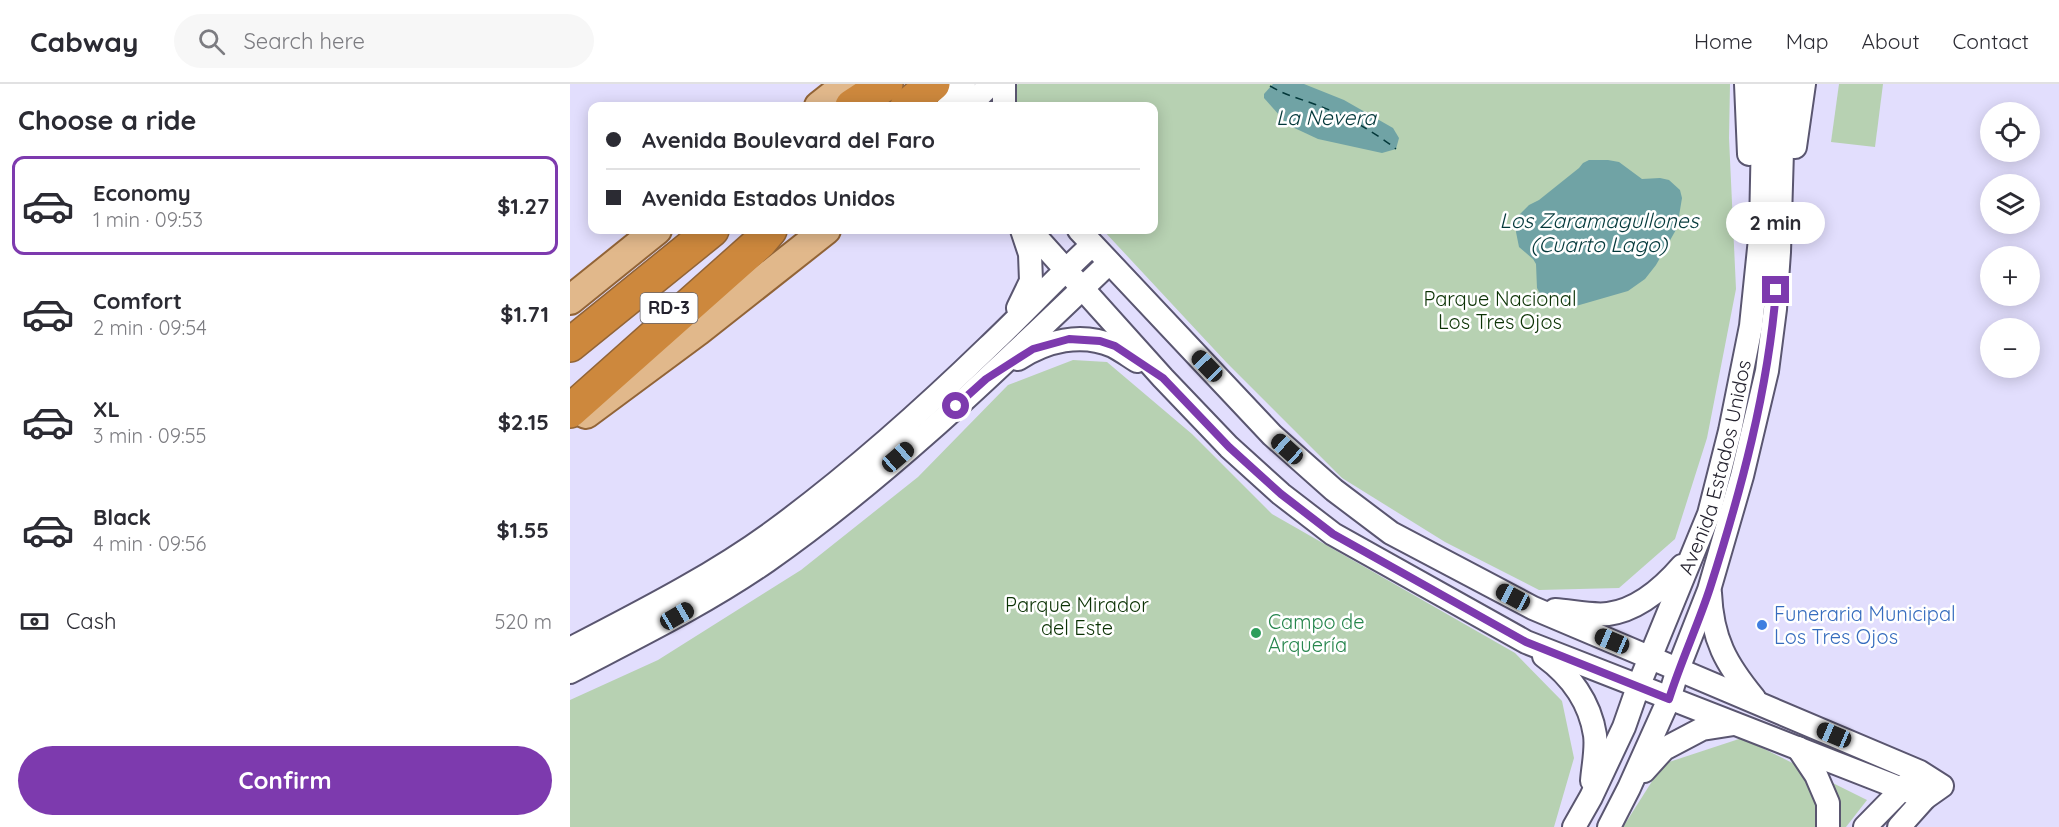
<!DOCTYPE html>
<meta charset="utf-8">
<style>
:root{--surface:#fff;--page:#f7f7f7;--text:#2b2b33;--muted:#7c7c81;--line:#e1e1e2;--accent:#7d3aae}
body{margin:0;font-family:Quicksand,sans-serif;background:var(--page);color:var(--text);height:100vh;display:flex;flex-direction:column;font-size:22px;white-space:nowrap}
*{box-sizing:border-box;margin:0}
p{font-size:20px;color:var(--muted)}
.icon{flex:none;width:33px;height:33px;fill:none;stroke:currentColor;stroke-width:2;stroke-linecap:round;stroke-linejoin:round}
.map{position:relative;flex:1;overflow:hidden}
.sheet{display:flex;flex-direction:column;background:var(--surface);width:570px}
.sheet>*{flex:none}
.hud{position:absolute;left:18px;top:18px;width:570px;height:132px;border-radius:12px;box-shadow:0 3px 15px #0003;display:grid;align-content:center;height:132px;padding:0 18px;background:var(--surface)}
.buttons{position:absolute;left:1410px;top:18px;display:grid;gap:12px}
.buttons a{display:grid;place-items:center;width:60px;height:60px;border-radius:50%;background:var(--surface);box-shadow:0 3px 15px #0003;font-size:30px}
.end{position:absolute;width:27px;height:27px;margin:-14px;border:8px solid #7d3aae;background:#fff;box-shadow:0 0 0 3px #fff}
.from{border-radius:50%}
.bubble{position:absolute;height:42px;border-radius:21px;background:var(--surface);box-shadow:0 3px 15px #0003;font-size:20px;font-weight:800;line-height:42px;text-align:center}
.car{position:absolute;width:18px;height:36px;margin:-18px -9px;border-radius:8px;box-shadow:0 0 4px 2px #0007;background:linear-gradient(#222 24%,#8ab4d8 0 40%,#222 0 76%,#8ab4d8 0 86%,#222 0)}
.hud b{display:flex;align-items:center;gap:21px;height:57px;font-size:22px}
.hud b+b{border-top:2px solid var(--line)}
.hud i{width:15px;height:15px;background:var(--text)}
ul{padding:0;list-style:none}
li{display:flex;align-items:center;gap:18px;height:99px;margin:0 12px 9px;padding:0 6px;border:3px solid transparent;border-radius:12px}
li div{flex:1}
li b{display:block;font-size:22px}
li em{font-style:normal;font-weight:800}
li.selected{border-color:var(--accent)}
li>.icon{width:54px;height:54px;stroke-width:1.5}
h2{padding:0 18px;font-size:27px;line-height:72px}
.pay{display:flex;align-items:center;gap:15px;height:66px;padding:0 18px;font-size:22px}
.pay p{margin-inline-start:auto}
.primary-button{display:flex;gap:12px;margin-top:auto;padding:12px 18px}
.primary-button a{flex:1;height:69px;border-radius:36px;background:var(--accent);color:#fff;font-size:24px;font-weight:800;line-height:69px;text-align:center}
header{display:flex;align-items:center;gap:36px;box-sizing:border-box;height:84px;padding:0 30px;background:var(--surface);border-bottom:2px solid var(--line)}
header strong{font-size:28px}
nav{display:flex;gap:33px;margin-inline-start:auto;font-size:21px}
.search{width:420px;height:54px;background:var(--page);display:flex;align-items:center;gap:15px;box-sizing:border-box;padding:0 21px;border-radius:33px;color:var(--muted);font-size:22px}
main{display:flex;flex:1;min-height:0}
.map>svg:first-child{display:block}
.green{fill:#b7d1b2}
.water{fill:#70a3a5}
.lines{fill:none;stroke-linecap:round;stroke-linejoin:round}
.ferry{stroke:#03383a;stroke-width:1.5;stroke-dasharray:8 6;stroke-linecap:butt}
.minor-casing{stroke:#5a5670;stroke-width:26}
.major-casing{stroke:#926437;stroke-width:32}
.highway-casing{stroke:#926437;stroke-width:36}
.minor{stroke:#fff;stroke-width:22}
.major{stroke:#e1b88b;stroke-width:28}
.highway{stroke:#cd883d;stroke-width:33}
.route{stroke:#7d3aae;stroke-width:8}
.shop-dot{fill:#3f7fe0;stroke:#fff;stroke-width:2}
.leisure-dot{fill:#2e9e5b;stroke:#fff;stroke-width:2}
.labels{text-anchor:middle;stroke-width:5;stroke-linejoin:round;paint-order:stroke}
.shield{fill:#fff;stroke:#65646c;stroke-width:1.5}
.shield-label{font-size:18px;font-weight:bold;fill:#23212d}
.park-label{font-size:20px;fill:#0b3204;stroke:#fff}
.street-label{font-size:20px;fill:#23212d;stroke:#fff}
.shop-label{font-size:20px;fill:#366cbe;stroke:#fff;text-anchor:start}
.leisure-label{font-size:20px;fill:#27864d;stroke:#fff;text-anchor:start}
.water-label{font-size:21px;font-style:italic;fill:#03383a;stroke:#fff}
</style>
<header>
<strong>Cabway</strong>
<div class="search"><svg class="icon" aria-label="search" viewBox="0 0 24 24"><circle cx="10" cy="10" r="6"/><path d="M15 15l6 6"/></svg>Search here</div>
<nav><a>Home</a><a>Map</a><a>About</a><a>Contact</a></nav>
</header>
<main>
<section class="sheet">
<h2>Choose a ride</h2>
<ul>
<li class="selected"><svg class="icon" aria-label="car" viewBox="0 0 24 24"><path d="M5 17H2v-5l4-1 3-4h7l3 4 3 1v5h-3M9 17h6M6 11h13"/><circle cx="7" cy="17" r="2"/><circle cx="17" cy="17" r="2"/></svg><div><b>Economy</b><p>1 min · 09:53</p></div><em>$1.27</em></li>
<li><svg class="icon" aria-label="car" viewBox="0 0 24 24"><path d="M5 17H2v-5l4-1 3-4h7l3 4 3 1v5h-3M9 17h6M6 11h13"/><circle cx="7" cy="17" r="2"/><circle cx="17" cy="17" r="2"/></svg><div><b>Comfort</b><p>2 min · 09:54</p></div><em>$1.71</em></li>
<li><svg class="icon" aria-label="car" viewBox="0 0 24 24"><path d="M5 17H2v-5l4-1 3-4h7l3 4 3 1v5h-3M9 17h6M6 11h13"/><circle cx="7" cy="17" r="2"/><circle cx="17" cy="17" r="2"/></svg><div><b>XL</b><p>3 min · 09:55</p></div><em>$2.15</em></li>
<li><svg class="icon" aria-label="car" viewBox="0 0 24 24"><path d="M5 17H2v-5l4-1 3-4h7l3 4 3 1v5h-3M9 17h6M6 11h13"/><circle cx="7" cy="17" r="2"/><circle cx="17" cy="17" r="2"/></svg><div><b>Black</b><p>4 min · 09:56</p></div><em>$1.55</em></li>
</ul>
<div class="pay"><svg class="icon" aria-label="cash" viewBox="0 0 24 24"><path d="M3 7h18v10H3z"/><circle cx="12" cy="12" r="2"/></svg>Cash<p>520 m</p></div>
<div class="primary-button"><a>Confirm</a></div>
</section>
<div class="map">
<svg width="1489" height="743" viewBox="0 0 1489 743">
<rect width="100%" height="100%" fill="#e2defd"/>
<!-- green -->
<g class="green">
<path d="M448,0H1160L1159,54L1166,205L1137,354L1105,455L1049,504L969,506L875,458L772,394L656,278L533,146H584V22H444V3Z"/>
<path d="M1269,0H1313L1305,63L1261,58Z"/>
<path d="M503,276L537,278L622,350L702,430L945,569L992,617L1004,674L984,743H0V616L88,576L231,486L348,393L438,301Z"/>
<path d="M1172,654L1297,716L1276,743H1053L1093,680Z"/>
</g>
<!-- water -->
<g class="water">
<path d="M703,0H734L774,16L823,44L829,54L826,65L812,69L748,55L718,41L694,14V10Z"/>
<path d="M1019,76H1038L1049,78L1072,95L1090,94L1099,96L1110,106L1112,114L1107,144L1086,181L1075,195L1058,207L1006,222L975,212L969,208L967,204L966,180L963,175L949,163L946,148L949,131L959,121L969,116L1009,84L1013,79Z"/>
</g>
<g class="lines">
<!-- ferry -->
<path class="ferry" d="M700,2C715,11 728,14 744,20C772,30 802,46 826,65"/>
<!-- minor casing -->
<g class="minor-casing">
<g id="minor">
<path d="M434,0V22"/>
<path d="M1176,0L1179,70"/>
<path d="M378,22L382,13L394,0"/>
<path d="M399,22L421,0"/>
<path d="M1225,63L1234,0"/>
<path d="M460,146L593,294L659,363L711,410L763,450L956,558L1355,714"/>
<path d="M509,146L702,351L764,406L821,449L963,524L1350,688L1372,702L1355,714L1329,743"/>
<path d="M448,224L461,197L460,170L452,146"/>
<path d="M448,275C476,257 511,248 543,262C551,266 559,272 567,277"/>
<path d="M1140,509C1142,555 1156,580 1184,614"/>
<path d="M985,526C1001,527 1021,532 1038,530C1068,526 1093,504 1112,482"/>
<path d="M0,565C69,529 141,493 204,447C280,391 351,328 418,263C453,230 486,194 522,161"/>
<path d="M974,572C1000,591 1020,618 1025,651C1027,665 1023,683 1022,697"/>
<path d="M0,588C67,553 135,520 197,477C321,390 430,283 539,179"/>
<path d="M1228,664L1246,691L1258,719V743"/>
<path d="M1074,687L1094,665L1132,645L1164,640"/>
<path id="s1" d="M1004,743L1021,713L1054,643L1068,603L1139,430L1160,347L1181,242L1191,145L1194,0"/>
<path d="M1039,743L1059,704L1099,615L1108,585L1139,506L1172,392L1197,287L1205,225L1209,168L1214,0"/>
<path d="M1295,743L1342,695"/>
</g>
</g>
<!-- major casing -->
<g class="major-casing">
<g id="major">
<path d="M249,22L277,0"/>
<path d="M0,216L87,146"/>
<path d="M16,330L128,247L256,146"/>
</g>
</g>
<!-- highway casing -->
<g class="highway-casing">
<g id="highway">
<path d="M282,22L316,0"/>
<path d="M337,22L363,0"/>
<path d="M0,261L142,146"/>
<path d="M0,327L189,159L200,146"/>
</g>
</g>
<!-- minor -->
<use href="#minor" class="minor"/>
<!-- major -->
<use href="#major" class="major"/>
<!-- highway -->
<use href="#highway" class="highway"/>
</g>
<g class="lines">
<!-- route -->
<path class="route" d="M386,322L416,295L463,265L499,255L530,257L545,262L593,294L659,363L711,410L763,450L956,558L1099,615C1111,577 1128,541 1140,504C1171,407 1198,307 1206,206"/>
</g>
<!-- markers -->
<circle class="shop-dot" cx="1192" cy="541" r="6"/>
<circle class="leisure-dot" cx="686" cy="549" r="6"/>
<g class="labels">
<!-- shield labels -->
<rect class="shield" x="70.5" y="209" width="57" height="30" rx="4.5"/>
<g class="shield-label">
<text x="99" y="230">RD-3</text>
</g>
<!-- park labels -->
<g class="park-label">
<text x="930" y="222">Parque Nacional<tspan x="930" dy="23">Los Tres Ojos</tspan></text>
<text x="507" y="528">Parque Mirador<tspan x="507" dy="23">del Este</tspan></text>
</g>
<!-- street labels -->
<g class="street-label">
<text dy="7" stroke="none"><textPath href="#s1" startOffset="388">Avenida Estados Unidos</textPath></text>
</g>
<!-- shop labels -->
<g class="shop-label">
<text x="1204" y="537">Funeraria Municipal<tspan x="1204" dy="23">Los Tres Ojos</tspan></text>
</g>
<!-- leisure labels -->
<g class="leisure-label">
<text x="698" y="545">Campo de<tspan x="698" dy="23">Arquería</tspan></text>
</g>
<!-- water labels -->
<g class="water-label">
<text x="756" y="41">La Nevera</text>
<text x="1029" y="144">Los Zaramagullones<tspan x="1029" dy="24">(Cuarto Lago)</tspan></text>
</g>
</g>
</svg>
<div class="buttons">
<a><svg class="icon" aria-label="locate" viewBox="0 0 24 24"><circle cx="12" cy="12" r="6"/><path d="M12 2v4M12 18v4M2 12h4M18 12h4"/></svg></a>
<a><svg class="icon" aria-label="layers" viewBox="0 0 24 24"><path d="M12 4l9 5-9 5-9-5zM3 14l9 5 9-5"/></svg></a>
<a>+</a>
<a>−</a>
</div>
<i class="end from" style="left:386px;top:322px"></i>
<i class="end" style="left:1206px;top:206px"></i>
<div class="bubble" style="left:1156px;top:118px;width:99px">2 min</div>
<i class="car" style="left:637px;top:282px;rotate:316deg"></i>
<i class="car" style="left:717px;top:365px;rotate:312deg"></i>
<i class="car" style="left:328px;top:373px;rotate:49deg"></i>
<i class="car" style="left:943px;top:513px;rotate:298deg"></i>
<i class="car" style="left:107px;top:532px;rotate:60deg"></i>
<i class="car" style="left:1042px;top:557px;rotate:293deg"></i>
<i class="car" style="left:1264px;top:651px;rotate:293deg"></i>
<div class="hud">
<b><i class="from"></i>Avenida Boulevard del Faro</b>
<b><i></i>Avenida Estados Unidos</b>
</div>
</div>
</main>
